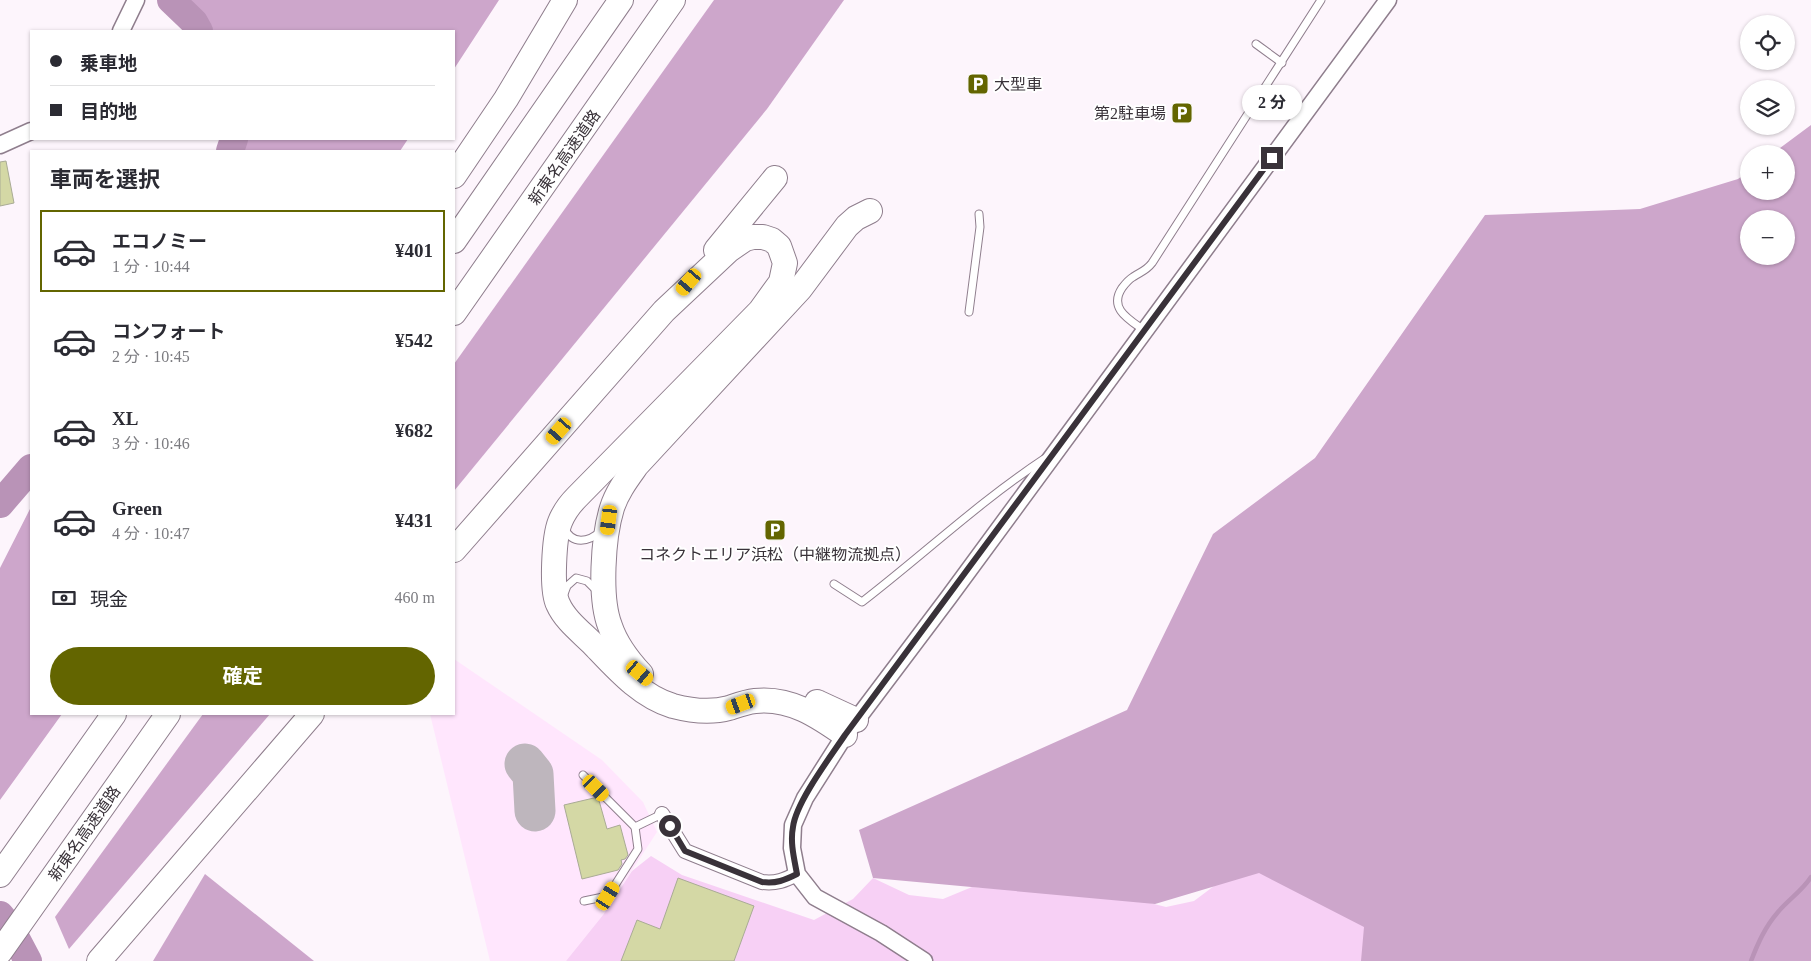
<!DOCTYPE html>
<html lang="ja">
<meta charset="utf-8">
<style>
:root{--surface:#fff;--page:#f7f7f7;--text:#2b2b33;--muted:#7c7c81;--line:#e1e1e2;--accent:#636500}
body{margin:0;font-family:"Times New Roman","Noto Sans JP",serif;background:var(--page);color:var(--text);height:100vh;display:flex;flex-direction:column;font-size:19px;white-space:nowrap}
*{box-sizing:border-box;margin:0}
p{font-size:16px;color:var(--muted)}
.icon{flex:none;width:28px;height:28px;fill:none;stroke:currentColor;stroke-width:2;stroke-linecap:round;stroke-linejoin:round}
.map{position:relative;flex:1;overflow:hidden}
.details{position:absolute;left:30px;top:150px;width:425px;height:565px;display:flex;flex-direction:column;background:var(--surface);border-radius:0px;box-shadow:0 1px 4px #0004}
.details>*{flex:none}
.guide{position:absolute;left:30px;top:30px;width:425px;height:110px;border-radius:0px;box-shadow:0 1px 4px #0004;display:grid;align-content:center;height:110px;padding:0 20px;background:var(--surface)}
.fabs{position:absolute;left:1740px;top:15px;display:grid;gap:10px}
.fabs a{display:grid;place-items:center;width:55px;height:55px;border-radius:50%;background:var(--surface);box-shadow:0 1px 4px #0004;font-size:25px}
.end{position:absolute;width:22px;height:22px;margin:-11px;border:6px solid #393239;background:#fff;box-shadow:0 0 0 2px #fff}
.from{border-radius:50%}
.bubble{position:absolute;height:35px;border-radius:18px;background:var(--surface);box-shadow:0 1px 4px #0004;font-size:16px;font-weight:700;line-height:35px;text-align:center}
.car{position:absolute;width:15px;height:30px;margin:-15px -8px;border-radius:6px;box-shadow:0 0 4px 1px #0007;background:linear-gradient(#f5c518 24%,#345 0 40%,#f5c518 0 76%,#345 0 86%,#f5c518 0)}
.guide b{display:flex;align-items:center;gap:18px;height:48px;font-size:19px}
.guide b+b{border-top:1px solid var(--line)}
.guide i{width:12px;height:12px;background:var(--text)}
ul{padding:0;list-style:none}
li{display:flex;align-items:center;gap:15px;height:82px;margin:0 10px 8px;padding:0 10px;border:2px solid transparent;border-radius:0px}
li div{flex:1}
li b{display:block;font-size:19px}
li em{font-style:normal;font-weight:700}
li.current{border-color:var(--accent)}
li>.icon{width:45px;height:45px;stroke-width:1.5}
h2{padding:0 20px;font-size:22px;line-height:60px}
.pay{display:flex;align-items:center;gap:12px;height:55px;padding:0 20px;font-size:19px}
.pay p{margin-inline-start:auto}
.button{display:flex;gap:10px;margin-top:auto;padding:10px 20px}
.button a{flex:1;height:58px;border-radius:30px;background:var(--accent);color:#fff;font-size:20px;font-weight:700;line-height:58px;text-align:center}
.map>svg:first-child{display:block}
.built{fill:#ffe6fd}
.green{fill:#f7d0f5}
.forest{fill:#cda6cb;fill-rule:evenodd}
.lines{fill:none;stroke-linecap:round;stroke-linejoin:round}
.stream{stroke:#b993b7;stroke-width:4.5}
.river{stroke:#b993b7;stroke-width:28}
.taxiway{stroke:#beb6bd;stroke-width:41}
.building{fill:#d4d8a5;stroke:#a9ab95}
.service-casing{stroke:#8f7e8d;stroke-width:9}
.minor-casing{stroke:#8f7e8d;stroke-width:16}
.tertiary-casing{stroke:#8f7e8d;stroke-width:19}
.motorway-casing{stroke:#8f7e8d;stroke-width:26}
.service{stroke:#fff;stroke-width:7}
.minor{stroke:#fff;stroke-width:14}
.tertiary{stroke:#fff;stroke-width:16}
.motorway{stroke:#fff;stroke-width:24}
.route{stroke:#393239;stroke-width:6}
.labels{text-anchor:middle;stroke-width:4;stroke-linejoin:round;paint-order:stroke}
.poi-label{font-size:16px;fill:#393239;stroke:#fff;text-anchor:start}
.street-label{font-size:16px;fill:#393239;stroke:#fff}
</style>
<div class="map">
<svg width="1811" height="961" viewBox="0 0 1811 961">
<rect width="100%" height="100%" fill="#fdf5fc"/>
<!-- built -->
<path class="built" d="M454,659L602,760L643,802L657,832L603,915L566,961H490L430,714H454Z"/>
<!-- green -->
<path class="green" d="M651,856L682,875L814,920L853,899L873,878L909,895L943,899L972,887L1126,897L1166,907L1194,901L1218,883L1247,871L1273,875L1374,922L1366,961H566L603,915L632,871Z"/>
<!-- forest -->
<g class="forest">
<path d="M177,0H499L454,69V31H186Z"/>
<path d="M714,0H844L767,109L454,491V364Z"/>
<path d="M1811,125V961H1361L1364,927L1259,873L1155,904L873,878L859,830L1127,710L1213,534L1315,458L1485,215L1640,209L1738,179L1749,171V191H1786V154H1772ZM1749,219H1786V256H1749Z"/>
<path d="M227,139H408L400,151H223Z"/>
<path d="M31,507V714H62L0,800V568Z"/>
<path d="M203,714H270L69,949L55,917Z"/>
<path d="M205,874L314,961H153Z"/>
</g>
<g class="lines">
<!-- stream -->
<path class="stream" d="M1751,961C1758,943 1765,927 1778,912C1789,899 1802,891 1811,877"/>
<!-- river -->
<g class="river">
<path d="M171,0L194,22L199,31"/>
<path d="M230,151L234,139"/>
<path d="M0,504L31,468"/>
<path d="M0,915L10,927L28,961"/>
</g>
<!-- taxiway -->
<path class="taxiway" d="M525,764L533,774L535,811"/>
</g>
<!-- building -->
<g class="building">
<path d="M6,161L14,203L0,206V162Z"/>
<path d="M598,797L607,829L620,825L628,855L625,859L621,860L622,864L618,870L582,879L564,805Z"/>
<path d="M678,878L754,906L734,961H621L637,920L660,929Z"/>
</g>
<g class="lines">
<!-- service casing -->
<g class="service-casing">
<g id="service">
<path d="M1256,44L1282,63"/>
<path d="M969,312L980,227L979,214"/>
<path d="M1145,331C1130,320 1108,309 1122,288C1125,284 1128,280 1133,277C1140,272 1146,271 1152,263L1321,0"/>
<path d="M564,527C572,546 589,542 601,531"/>
<path d="M834,584L862,602C923,555 979,502 1044,459"/>
<path d="M564,594L567,586L576,578L587,581L597,591"/>
<path d="M583,775L635,827L662,814"/>
<path d="M584,901L608,896L638,849L635,827"/>
</g>
</g>
<!-- minor casing -->
<g class="minor-casing">
<path id="minor" d="M662,814L685,851L762,882C776,884 785,880 797,874"/>
</g>
<!-- tertiary casing -->
<g class="tertiary-casing">
<g id="tertiary">
<path d="M121,31L136,0"/>
<path d="M0,145L31,131"/>
<path d="M924,961L881,933L815,897L797,874L792,848L793,825L805,798L845,735L949,597L1388,0"/>
</g>
</g>
<!-- motorway casing -->
<g class="motorway-casing">
<g id="motorway">
<path d="M454,176L506,99L565,0"/>
<path d="M454,241L621,0"/>
<path d="M716,250L775,178"/>
<path d="M454,313L673,0"/>
<path d="M454,550L664,311L729,250L745,239L753,237H763L772,240L779,246L785,263L781,282L760,311L577,497C570,504 564,512 560,522C554,537 551,590 558,604C565,620 581,632 593,644C616,668 640,696 673,706C692,711 711,713 729,708C738,705 746,702 755,701C790,697 818,716 845,735"/>
<path d="M641,674C628,660 616,644 610,626C599,598 603,537 612,508C617,492 627,479 637,465L800,289L847,226L856,218L870,211"/>
<path d="M817,702L856,720"/>
<path d="M0,875L114,714"/>
<path d="M0,952L168,714"/>
<path d="M99,961L312,714"/>
</g>
</g>
<!-- service -->
<use href="#service" class="service"/>
<!-- minor -->
<use href="#minor" class="minor"/>
<!-- tertiary -->
<use href="#tertiary" class="tertiary"/>
<!-- motorway -->
<use href="#motorway" class="motorway"/>
</g>
<g class="lines">
<!-- route -->
<path class="route" d="M670,826L685,851L762,882C776,884 785,880 797,874C794,858 790,842 793,827C796,802 831,756 845,735L1272,158"/>
</g>
<!-- icons -->
<defs>
<g id="parking-square" transform="scale(1.125)"><rect x="-9" y="-9" width="18" height="18" rx="4" fill="#636500" stroke="#fff"/><path d="M-3.5-5.5H1a3.5 3.5 0 0 1 0 7H-1V5.5H-3.5ZM-1-3.4V-.6H.8a1.4 1.4 0 0 0 0-2.8Z" fill="#fff"/></g>
</defs>
<g fill-rule="evenodd">
<use href="#parking-square" x="978" y="84"/>
<use href="#parking-square" x="1182" y="113"/>
<use href="#parking-square" x="775" y="530"/>
</g>
<g class="labels">
<!-- poi labels -->
<g class="poi-label">
<text x="994" y="90">大型車</text>
<text x="1166" y="119" text-anchor="end">第2駐車場</text>
<text x="775" y="560" text-anchor="middle">コネクトエリア浜松（中継物流拠点）</text>
</g>
<!-- street labels -->
<g class="street-label">
<text transform="translate(564 157) rotate(-55)" y="6">新東名高速道路</text>
<text transform="translate(84 833) rotate(-55)" y="6">新東名高速道路</text>
</g>
</g>
</svg>
<div class="fabs">
<a><svg class="icon" aria-label="locate" viewBox="0 0 24 24"><circle cx="12" cy="12" r="6"/><path d="M12 2v4M12 18v4M2 12h4M18 12h4"/></svg></a>
<a><svg class="icon" aria-label="layers" viewBox="0 0 24 24"><path d="M12 4l9 5-9 5-9-5zM3 14l9 5 9-5"/></svg></a>
<a>+</a>
<a>−</a>
</div>
<i class="end from" style="left:670px;top:826px"></i>
<i class="end" style="left:1272px;top:158px"></i>
<div class="bubble" style="left:1242px;top:85px;width:60px">2 分</div>
<i class="car" style="left:689px;top:282px;rotate:220deg"></i>
<i class="car" style="left:559px;top:431px;rotate:221deg"></i>
<i class="car" style="left:609px;top:520px;rotate:187deg"></i>
<i class="car" style="left:640px;top:673px;rotate:130deg"></i>
<i class="car" style="left:741px;top:704px;rotate:250deg"></i>
<i class="car" style="left:596px;top:788px;rotate:135deg"></i>
<i class="car" style="left:608px;top:896px;rotate:32deg"></i>
<div class="guide">
<b><i class="from"></i>乗車地</b>
<b><i></i>目的地</b>
</div>
<section class="details">
<h2>車両を選択</h2>
<ul>
<li class="current"><svg class="icon" aria-label="car" viewBox="0 0 24 24"><path d="M5 17H2v-5l4-1 3-4h7l3 4 3 1v5h-3M9 17h6M6 11h13"/><circle cx="7" cy="17" r="2"/><circle cx="17" cy="17" r="2"/></svg><div><b>エコノミー</b><p>1 分 · 10:44</p></div><em>¥401</em></li>
<li><svg class="icon" aria-label="car" viewBox="0 0 24 24"><path d="M5 17H2v-5l4-1 3-4h7l3 4 3 1v5h-3M9 17h6M6 11h13"/><circle cx="7" cy="17" r="2"/><circle cx="17" cy="17" r="2"/></svg><div><b>コンフォート</b><p>2 分 · 10:45</p></div><em>¥542</em></li>
<li><svg class="icon" aria-label="car" viewBox="0 0 24 24"><path d="M5 17H2v-5l4-1 3-4h7l3 4 3 1v5h-3M9 17h6M6 11h13"/><circle cx="7" cy="17" r="2"/><circle cx="17" cy="17" r="2"/></svg><div><b>XL</b><p>3 分 · 10:46</p></div><em>¥682</em></li>
<li><svg class="icon" aria-label="car" viewBox="0 0 24 24"><path d="M5 17H2v-5l4-1 3-4h7l3 4 3 1v5h-3M9 17h6M6 11h13"/><circle cx="7" cy="17" r="2"/><circle cx="17" cy="17" r="2"/></svg><div><b>Green</b><p>4 分 · 10:47</p></div><em>¥431</em></li>
</ul>
<div class="pay"><svg class="icon" aria-label="cash" viewBox="0 0 24 24"><path d="M3 7h18v10H3z"/><circle cx="12" cy="12" r="2"/></svg>現金<p>460 m</p></div>
<div class="button"><a>確定</a></div>
</section>
</div>
